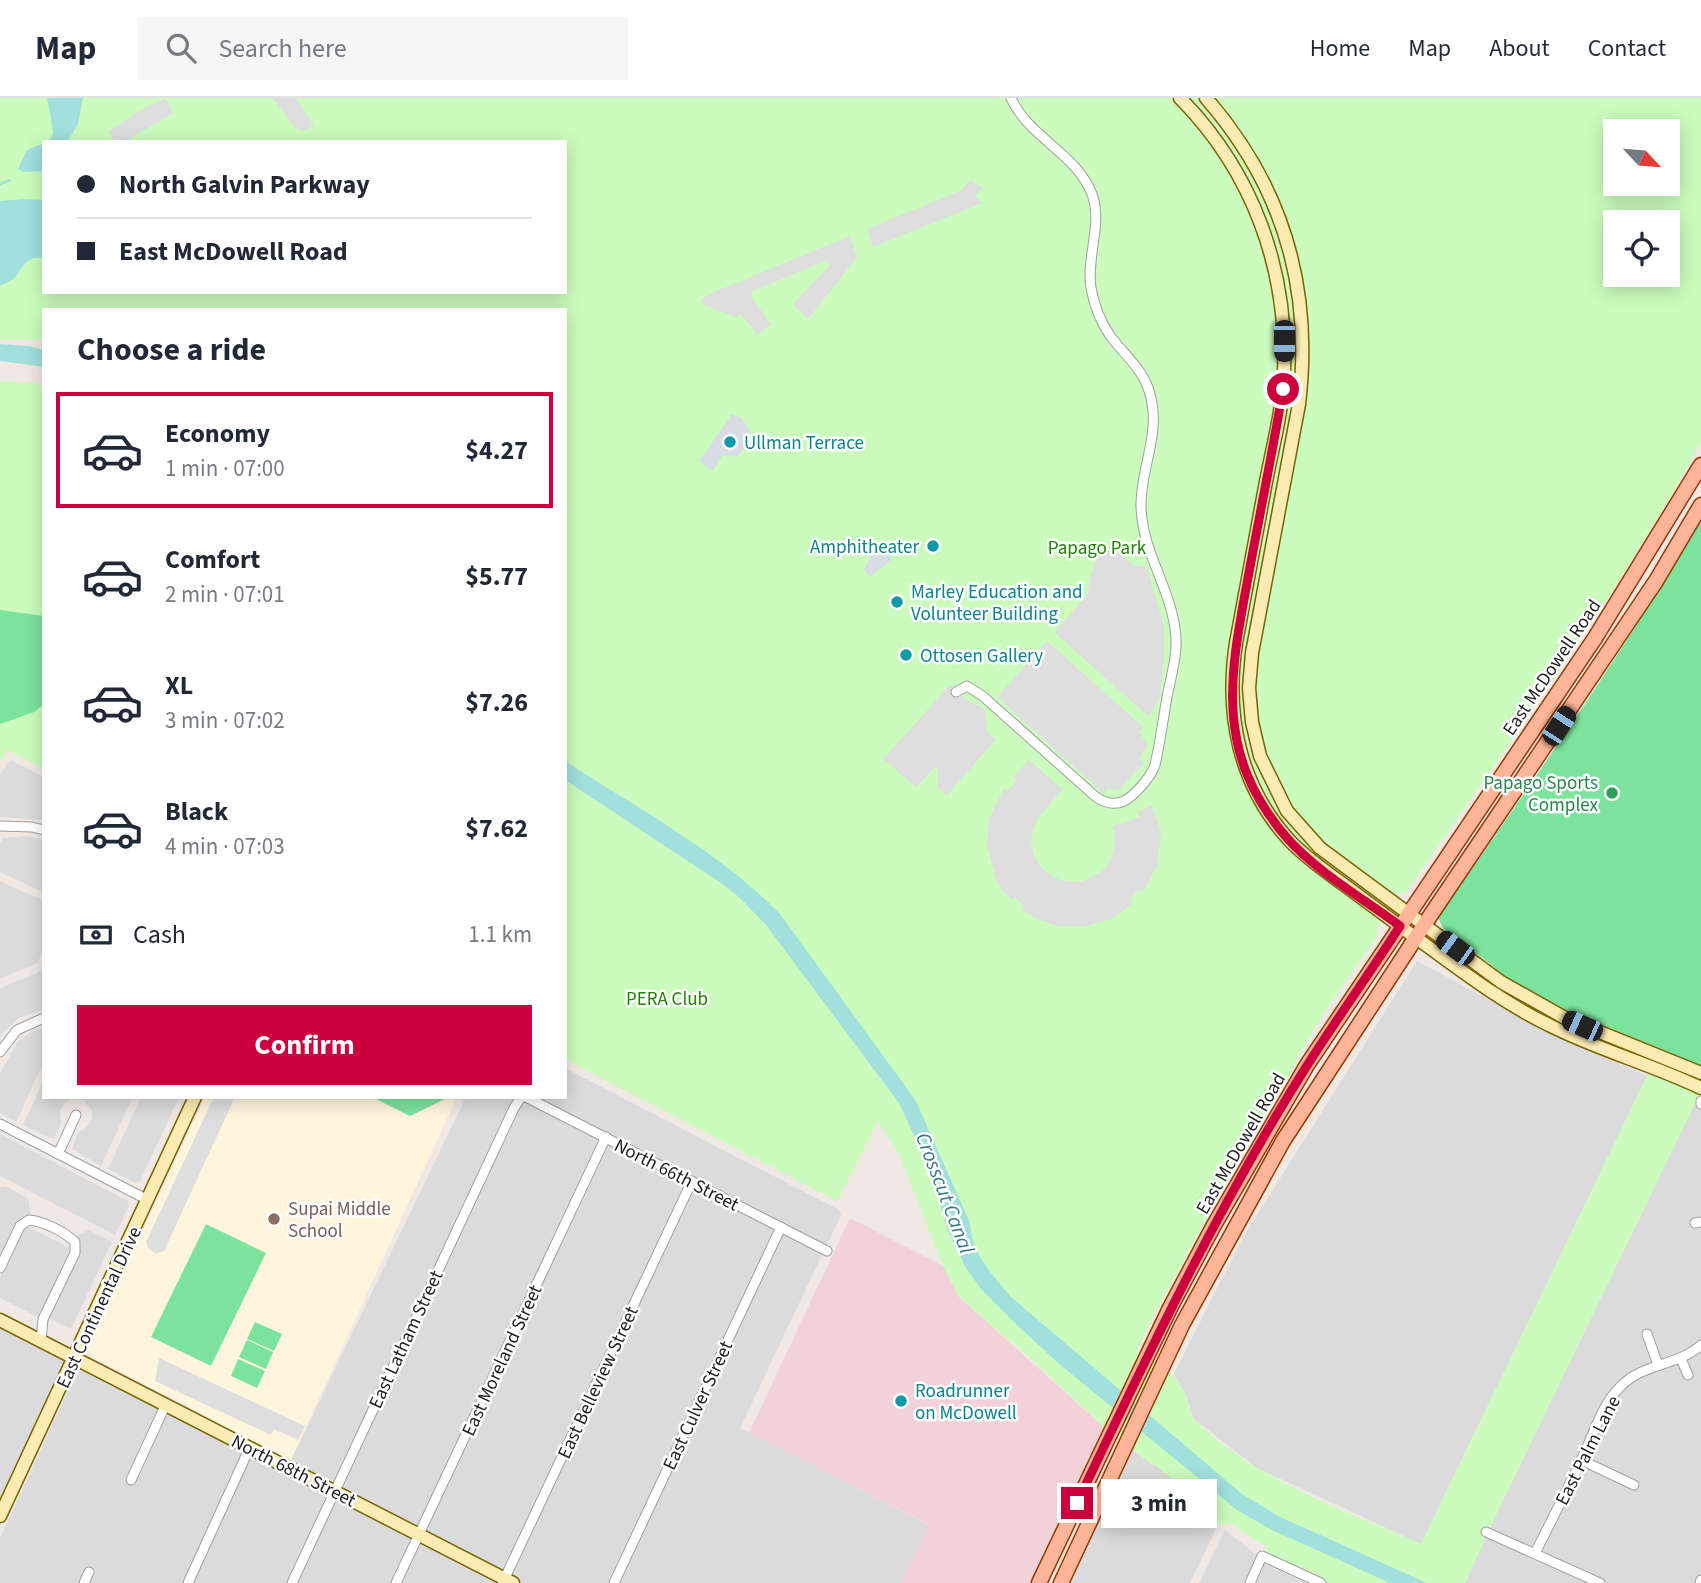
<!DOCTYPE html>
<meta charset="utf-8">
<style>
:root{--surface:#fff;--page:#f6f6f7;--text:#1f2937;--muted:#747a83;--line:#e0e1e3;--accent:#cc003c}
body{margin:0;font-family:"Source Sans 3",sans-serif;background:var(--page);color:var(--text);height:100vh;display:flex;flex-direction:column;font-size:26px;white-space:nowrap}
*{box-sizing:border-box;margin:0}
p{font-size:23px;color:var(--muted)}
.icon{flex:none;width:38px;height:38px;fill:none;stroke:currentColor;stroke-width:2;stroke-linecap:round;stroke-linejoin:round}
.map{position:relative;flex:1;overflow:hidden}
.sheet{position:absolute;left:42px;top:210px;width:525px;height:791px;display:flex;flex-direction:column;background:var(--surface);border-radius:0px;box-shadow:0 4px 18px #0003}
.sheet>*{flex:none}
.top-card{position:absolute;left:42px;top:42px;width:525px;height:154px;border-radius:0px;box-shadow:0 4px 18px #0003;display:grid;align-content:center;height:154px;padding:0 35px;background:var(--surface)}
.needle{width:46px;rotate:116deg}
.tools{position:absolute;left:1603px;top:21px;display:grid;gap:14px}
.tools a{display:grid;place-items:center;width:77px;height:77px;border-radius:0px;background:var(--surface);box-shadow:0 4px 18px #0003;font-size:35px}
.end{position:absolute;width:32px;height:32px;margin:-16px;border:9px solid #cc003c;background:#fff;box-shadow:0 0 0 4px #fff}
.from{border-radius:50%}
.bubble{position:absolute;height:49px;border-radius:0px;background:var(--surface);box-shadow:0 4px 18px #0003;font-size:23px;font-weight:700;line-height:49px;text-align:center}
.car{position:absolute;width:21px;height:42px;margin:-21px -10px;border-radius:9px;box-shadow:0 0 5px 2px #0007;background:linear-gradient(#222 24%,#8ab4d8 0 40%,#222 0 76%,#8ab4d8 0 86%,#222 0)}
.top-card b{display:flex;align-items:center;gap:24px;height:66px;font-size:26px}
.top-card b+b{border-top:2px solid var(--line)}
.top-card i{width:18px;height:18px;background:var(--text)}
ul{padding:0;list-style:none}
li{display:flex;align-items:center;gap:21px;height:116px;margin:0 14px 10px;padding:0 21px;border:4px solid transparent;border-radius:0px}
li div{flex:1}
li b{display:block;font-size:26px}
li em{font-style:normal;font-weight:700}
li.current{border-color:var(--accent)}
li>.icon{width:63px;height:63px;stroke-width:1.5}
h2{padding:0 35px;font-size:32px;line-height:84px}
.pay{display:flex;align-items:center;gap:18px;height:77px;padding:0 35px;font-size:26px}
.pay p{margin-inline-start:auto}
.primary-button{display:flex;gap:14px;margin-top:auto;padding:14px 35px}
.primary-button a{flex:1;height:80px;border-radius:0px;background:var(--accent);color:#fff;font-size:28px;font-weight:700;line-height:80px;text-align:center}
header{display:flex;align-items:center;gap:42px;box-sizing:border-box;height:98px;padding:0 35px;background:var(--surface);border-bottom:2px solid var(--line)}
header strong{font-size:33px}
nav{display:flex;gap:38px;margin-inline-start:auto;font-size:24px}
.search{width:490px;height:63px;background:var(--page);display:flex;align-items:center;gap:18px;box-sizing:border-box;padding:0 24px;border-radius:0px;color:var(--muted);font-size:26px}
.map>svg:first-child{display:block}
.residential{fill:#dcdbdb}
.commercial{fill:#f2d1d9}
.education{fill:#fff5dd}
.park{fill:#cbfcbd;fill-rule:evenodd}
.pitch{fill:#7ce39d}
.parking{fill:#dedede}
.plaza{fill:#d7dce5}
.water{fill:#a1e0dc}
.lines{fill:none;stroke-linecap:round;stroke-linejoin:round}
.stream{stroke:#a1e0dc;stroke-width:2.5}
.street-casing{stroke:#9f9f9f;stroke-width:11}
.secondary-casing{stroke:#7a6300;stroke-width:15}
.primary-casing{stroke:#983900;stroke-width:17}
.street{stroke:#fff;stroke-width:9}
.secondary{stroke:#fdebb4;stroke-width:12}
.primary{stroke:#ffb599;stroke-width:14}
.route{stroke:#cc003c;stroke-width:9}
.culture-dot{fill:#0f9aa8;stroke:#fff;stroke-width:2.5}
.leisure-dot{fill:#2e9e5b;stroke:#fff;stroke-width:2.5}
.education-dot{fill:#8d6e63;stroke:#fff;stroke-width:2.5}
.labels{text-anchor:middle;stroke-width:5;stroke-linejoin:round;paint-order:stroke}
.culture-label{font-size:19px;fill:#0d838f;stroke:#fff;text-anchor:start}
.park-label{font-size:19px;fill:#208305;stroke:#fff}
.street-label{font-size:19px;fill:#1e1e1e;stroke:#fff}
.leisure-label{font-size:19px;fill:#27864d;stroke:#fff;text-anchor:end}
.education-label{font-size:19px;fill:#785e54;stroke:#fff;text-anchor:start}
.water-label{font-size:21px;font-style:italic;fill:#38798a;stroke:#fff}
</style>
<header>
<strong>Map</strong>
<div class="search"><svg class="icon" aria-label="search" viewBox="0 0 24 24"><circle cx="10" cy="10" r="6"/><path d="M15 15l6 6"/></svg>Search here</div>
<nav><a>Home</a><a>Map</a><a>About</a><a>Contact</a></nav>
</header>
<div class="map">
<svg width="1701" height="1485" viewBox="0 0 1701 1485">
<rect width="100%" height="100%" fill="#f0e8e3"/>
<!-- residential -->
<g class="residential">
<path d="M13,663L44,679V722L0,719V677L8,664Z"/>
<path d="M28,738L44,742V795L0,774V746L3,740Z"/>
<path d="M0,783L44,803V852L37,865L0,881Z"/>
<path d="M1417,863L1565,942L1647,978L1421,1446L1257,1370L1194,1321L1185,1295L1174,1276L1243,1139Z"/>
<path d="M44,869V911L18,920L0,937V890L37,875Z"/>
<path d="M44,930V969L40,972L16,1024L0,1015V976L17,945L28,936Z"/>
<path d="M565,970L839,1112L841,1117L740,1330L930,1427L901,1485H0V1440L78,1271L285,1375L466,999H565Z"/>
<path d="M44,981V999H133L101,1068L72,1051L78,1035L87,1029L92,1021V1012L83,1002L71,1001L64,1006L60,1013L61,1027L53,1041L23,1027Z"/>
<path d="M141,999H179L140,1083L136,1085L108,1071Z"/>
<path d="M1695,1005L1701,1008V1485H1465L1493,1423Z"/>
<path d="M0,1036L128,1103L129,1108L115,1137L0,1078Z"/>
<path d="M5,1088L28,1100L31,1117L18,1123L0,1159V1090Z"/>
<path d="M28,1129L70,1150L71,1153L38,1219L0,1200V1180L24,1130Z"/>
<path d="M89,1132L112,1144L71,1231L48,1220L80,1154V1144L76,1138Z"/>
<path d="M0,1228L67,1262L0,1402Z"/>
<path d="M1131,1350L1150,1364L1147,1360L1215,1417L1218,1426L1190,1485H1067Z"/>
<path d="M1225,1432L1273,1470L1307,1485H1199Z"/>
</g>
<!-- commercial -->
<path class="commercial" d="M850,1120L943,1168L959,1199L1106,1331L1031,1485H901L929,1426L749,1335Z"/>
<!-- education -->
<path class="education" d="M205,999H457L290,1363L96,1261L88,1252Z"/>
<!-- park -->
<g class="park">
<path d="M0,0H1701V344C1616,502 1507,647 1406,794L1395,797L1377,830L1378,837L1327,910L1296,962L1292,974L1244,1051L1147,1230L1138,1252C1157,1265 1173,1272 1184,1294C1188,1303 1189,1316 1196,1323C1253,1381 1348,1414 1421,1446L1647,978L1665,952L1701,968V992L1695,1005L1493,1423L1465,1485H1321L1262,1458L1268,1450L1231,1426H1218L1215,1417L1153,1365L1154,1368L1106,1331L1041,1270L959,1199L943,1168L899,1056L878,1023L837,1103L565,961V212H44V242H0ZM1615,33H1668V86H1615ZM44,44H565V194H44ZM1615,124H1668V177H1615Z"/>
<path d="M0,283L37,285L44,291V671L7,652L0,663Z"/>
</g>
<!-- pitch -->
<g class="pitch">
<path d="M1701,423V968L1549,906L1510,884L1493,868L1443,830L1438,820C1528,690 1620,560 1701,423Z"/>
<path d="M0,512L44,518V606L34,614L0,626Z"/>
<path d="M372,999H449L410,1018Z"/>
<path d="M206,1126L266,1155L211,1268L151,1239Z"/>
<path d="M255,1224L282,1236L274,1253L247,1241Z"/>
<path d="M247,1242L273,1254L266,1271L239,1259Z"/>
<path d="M238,1261L265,1273L257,1290L231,1278Z"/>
</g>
<!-- parking -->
<g class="parking">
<path d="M165,0L174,15L123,44H117L108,34L137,14Z"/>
<path d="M273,0H296L314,28L303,33L295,30Z"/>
<path d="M970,82L983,90L974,99L982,105L873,149L867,131L960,93Z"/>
<path d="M850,138L857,159L808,221L793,206L830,167L827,162L753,193L751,198L771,226L757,237L752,229L740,216L736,219L704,207L701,204L702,201L714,194Z"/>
<path d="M1101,446L1118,454L1133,467L1147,469L1164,529V562L1160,599L1149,619L1054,534L1087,497L1091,477Z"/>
<path d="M1047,543L1143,629L1139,634L1148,647L1139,660L1144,665L1118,693L1108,690L1103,695L997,599Z"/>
<path d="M950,587L965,601L985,611L987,634L996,641L947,697L938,690L937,667L916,689L883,661Z"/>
<path d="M1029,662L1062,691L1038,720L1033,732L1031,744L1034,757L1040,768L1050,777L1062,783L1081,784L1099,775L1108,766L1113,754L1115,741L1112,728L1140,719L1138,714L1152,707L1161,735L1157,768L1143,794L1138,792L1130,801L1133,805L1111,821L1086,828H1058L1039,822L1021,811L1023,808L1015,799L1011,802L997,785L987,748L989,721L1004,690L1008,693L1016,683L1013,679Z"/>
<path d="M214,999H235L164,1153L156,1156L148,1150L146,1144Z"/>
<path d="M159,1260L305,1328L298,1342L274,1331L271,1337L155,1283Z"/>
</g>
<!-- plaza -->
<g class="plaza">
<path d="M732,316L741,320L750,332V343L738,358L723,357L713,373L701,365L700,362Z"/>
<path d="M882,448L891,452V462L870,479L864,471L875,451Z"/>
</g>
<!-- water -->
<g class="water">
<path d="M47,0H83L78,26L67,44H47C51,40 52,40 53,34C53,32 48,2 47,0Z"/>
<path d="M44,45V73L23,74L18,71L27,52Z"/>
<path d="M23,101L44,102V161C28,156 24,168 16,178C12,183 5,185 0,188V103Z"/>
<path d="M0,246L29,248L44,252V269L0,263Z"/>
<path d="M565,663C637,710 720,754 780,816L916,1003L970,1125C971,1154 993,1178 1011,1199L1242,1396L1278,1418L1427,1485H1390L1272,1432L1237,1412L1058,1265L1017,1227L981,1191L966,1170L948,1133L930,1072L899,1005L766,827L739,799L718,783L565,682Z"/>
</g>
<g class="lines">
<!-- stream -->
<path class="stream" d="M0,86L10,82"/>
<!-- street casing -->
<g class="street-casing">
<g id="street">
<path d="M956,594L967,588L984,599"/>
<path d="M986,601L1096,699C1117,713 1130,702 1144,685C1148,680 1153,674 1155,667C1160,645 1163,622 1167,599C1171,578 1179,553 1175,531C1170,490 1142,452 1141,409C1140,372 1160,338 1151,300C1145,272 1127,260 1111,239C1101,225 1094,207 1091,190C1086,159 1103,126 1092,96C1076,55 1028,39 1011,0"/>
<path d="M0,728L32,729L44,732"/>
<path d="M0,954L17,932L44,920"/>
<path d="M526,999L827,1153"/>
<path d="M1701,1003V1006"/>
<path d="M0,1026L148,1102"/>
<path d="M58,1056L76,1017"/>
<path d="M1695,1125L1701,1124"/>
<path d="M0,1170L20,1128L29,1122C43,1123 65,1134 75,1144V1155L43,1221L41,1243"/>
<path d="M1647,1236L1658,1267"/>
<path d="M1681,1261L1688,1277"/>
<path d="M1581,1362L1634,1387"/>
<path d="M131,1382L166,1306"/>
<path d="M1486,1434L1600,1485"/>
<path d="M1535,1455C1552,1422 1569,1388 1585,1354C1595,1332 1603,1305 1621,1288C1643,1265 1678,1268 1701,1247"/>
<path d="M503,1484L692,1083"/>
<path d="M84,1485L89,1474"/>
<path d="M188,1485L250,1349"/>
<path d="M292,1485L514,1010L521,999"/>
<path d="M396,1485L606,1039"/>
<path d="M614,1485L781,1129"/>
<path d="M1250,1485L1262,1458L1321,1485"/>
<path d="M1700,1485L1701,1482"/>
</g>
</g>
<!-- secondary casing -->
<g class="secondary-casing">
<g id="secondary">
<path d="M1180,0C1253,74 1288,171 1284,274C1283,312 1272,351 1265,389C1255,441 1246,493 1236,545C1225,617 1239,688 1290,743C1305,759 1325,773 1343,786C1366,803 1389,820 1412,837C1457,869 1499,903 1549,927C1598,952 1651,966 1701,990"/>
<path d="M1206,0C1283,88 1313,190 1299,306L1252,555L1249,590L1252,624L1260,658L1287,713L1320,750L1501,884L1565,920L1701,975"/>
<path d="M0,1222L513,1485"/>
<path d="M0,1418L195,999"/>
</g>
</g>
<!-- primary casing -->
<g class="primary-casing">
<g id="primary">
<path d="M1039,1485L1170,1210L1214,1127L1307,967L1595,540L1701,367"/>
<path d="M1061,1485L1182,1227L1283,1043L1430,818L1656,483L1701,407"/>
</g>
</g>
<!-- street -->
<use href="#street" class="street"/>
<!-- secondary -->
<use href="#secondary" class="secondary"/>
<!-- primary -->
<use href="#primary" class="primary"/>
</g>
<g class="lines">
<!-- route -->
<path class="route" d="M1077,1405C1148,1256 1219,1106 1308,966C1338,919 1370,875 1400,828C1364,801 1317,774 1287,740C1211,652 1231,572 1250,469C1261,410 1273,351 1283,291"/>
</g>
<!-- markers -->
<g class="culture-dot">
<circle cx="730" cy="344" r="7"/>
<circle cx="933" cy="448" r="7"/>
<circle cx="897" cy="504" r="7"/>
<circle cx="906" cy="557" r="7"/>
<circle cx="901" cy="1303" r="7"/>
</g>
<circle class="leisure-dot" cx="1612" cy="695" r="7"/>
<circle class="education-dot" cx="274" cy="1121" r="7"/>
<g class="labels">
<!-- culture labels -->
<g class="culture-label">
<text x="744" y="351">Ullman Terrace</text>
<text x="919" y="455" text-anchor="end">Amphitheater</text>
<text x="911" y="500">Marley Education and<tspan x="911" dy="22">Volunteer Building</tspan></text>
<text x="920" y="564">Ottosen Gallery</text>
<text x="915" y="1299">Roadrunner<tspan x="915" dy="22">on McDowell</tspan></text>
</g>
<!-- park labels -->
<g class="park-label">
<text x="1097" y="456">Papago Park</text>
<text x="667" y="907">PERA Club</text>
</g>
<!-- street labels -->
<g class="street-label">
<text transform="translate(1551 569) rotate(-56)" y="7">East McDowell Road</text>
<text transform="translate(1240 1045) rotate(-60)" y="7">East McDowell Road</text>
<text transform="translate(677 1076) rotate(27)" y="7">North 66th Street</text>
<text transform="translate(98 1209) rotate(-65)" y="7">East Continental Drive</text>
<text transform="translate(405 1241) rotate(-65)" y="7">East Latham Street</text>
<text transform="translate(501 1262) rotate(-65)" y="7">East Moreland Street</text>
<text transform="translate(597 1284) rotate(-65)" y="7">East Belleview Street</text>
<text transform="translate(697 1307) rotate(-65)" y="7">East Culver Street</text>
<text transform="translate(1587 1352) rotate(-63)" y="7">East Palm Lane</text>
<text transform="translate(294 1372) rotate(27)" y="7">North 68th Street</text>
</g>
<!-- leisure labels -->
<g class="leisure-label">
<text x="1598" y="691">Papago Sports<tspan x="1598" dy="22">Complex</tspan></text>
</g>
<!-- education labels -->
<g class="education-label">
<text x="288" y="1117">Supai Middle<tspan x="288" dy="22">School</tspan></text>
</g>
<!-- water labels -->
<g class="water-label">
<text transform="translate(945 1095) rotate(69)" y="7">Crosscut Canal</text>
</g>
</g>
</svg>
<div class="tools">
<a><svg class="needle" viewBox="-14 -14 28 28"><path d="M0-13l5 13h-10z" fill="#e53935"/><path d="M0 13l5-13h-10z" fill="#747a83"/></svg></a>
<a><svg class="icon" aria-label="locate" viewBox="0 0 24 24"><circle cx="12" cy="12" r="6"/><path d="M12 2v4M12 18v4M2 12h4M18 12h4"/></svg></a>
</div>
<i class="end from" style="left:1283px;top:291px"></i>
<i class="end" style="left:1077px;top:1405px"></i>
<div class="bubble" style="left:1101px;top:1381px;width:116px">3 min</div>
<i class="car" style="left:1284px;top:243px;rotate:180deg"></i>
<i class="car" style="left:1559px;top:628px;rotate:33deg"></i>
<i class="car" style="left:1455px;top:850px;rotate:306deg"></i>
<i class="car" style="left:1582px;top:928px;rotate:294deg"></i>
<div class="top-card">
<b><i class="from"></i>North Galvin Parkway</b>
<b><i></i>East McDowell Road</b>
</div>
<section class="sheet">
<h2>Choose a ride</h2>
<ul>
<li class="current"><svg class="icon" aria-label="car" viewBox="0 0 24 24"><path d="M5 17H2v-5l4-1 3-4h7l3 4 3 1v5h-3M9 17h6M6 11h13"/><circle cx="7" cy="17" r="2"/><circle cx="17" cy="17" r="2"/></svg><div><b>Economy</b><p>1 min · 07:00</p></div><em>$4.27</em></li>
<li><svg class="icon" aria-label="car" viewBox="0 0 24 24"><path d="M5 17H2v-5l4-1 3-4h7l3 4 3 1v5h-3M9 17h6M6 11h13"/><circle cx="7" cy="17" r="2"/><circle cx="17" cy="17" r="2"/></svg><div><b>Comfort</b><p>2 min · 07:01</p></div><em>$5.77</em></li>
<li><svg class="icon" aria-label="car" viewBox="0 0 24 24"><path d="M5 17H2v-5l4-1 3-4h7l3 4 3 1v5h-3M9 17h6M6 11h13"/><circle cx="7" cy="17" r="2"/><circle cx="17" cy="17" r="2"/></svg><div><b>XL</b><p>3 min · 07:02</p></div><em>$7.26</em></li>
<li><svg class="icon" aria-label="car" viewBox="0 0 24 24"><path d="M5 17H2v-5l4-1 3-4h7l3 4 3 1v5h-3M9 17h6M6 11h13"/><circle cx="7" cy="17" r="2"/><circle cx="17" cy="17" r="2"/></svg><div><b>Black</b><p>4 min · 07:03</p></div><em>$7.62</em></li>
</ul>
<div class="pay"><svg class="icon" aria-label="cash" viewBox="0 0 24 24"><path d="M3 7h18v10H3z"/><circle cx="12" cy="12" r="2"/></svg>Cash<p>1.1 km</p></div>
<div class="primary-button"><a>Confirm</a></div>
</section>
</div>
